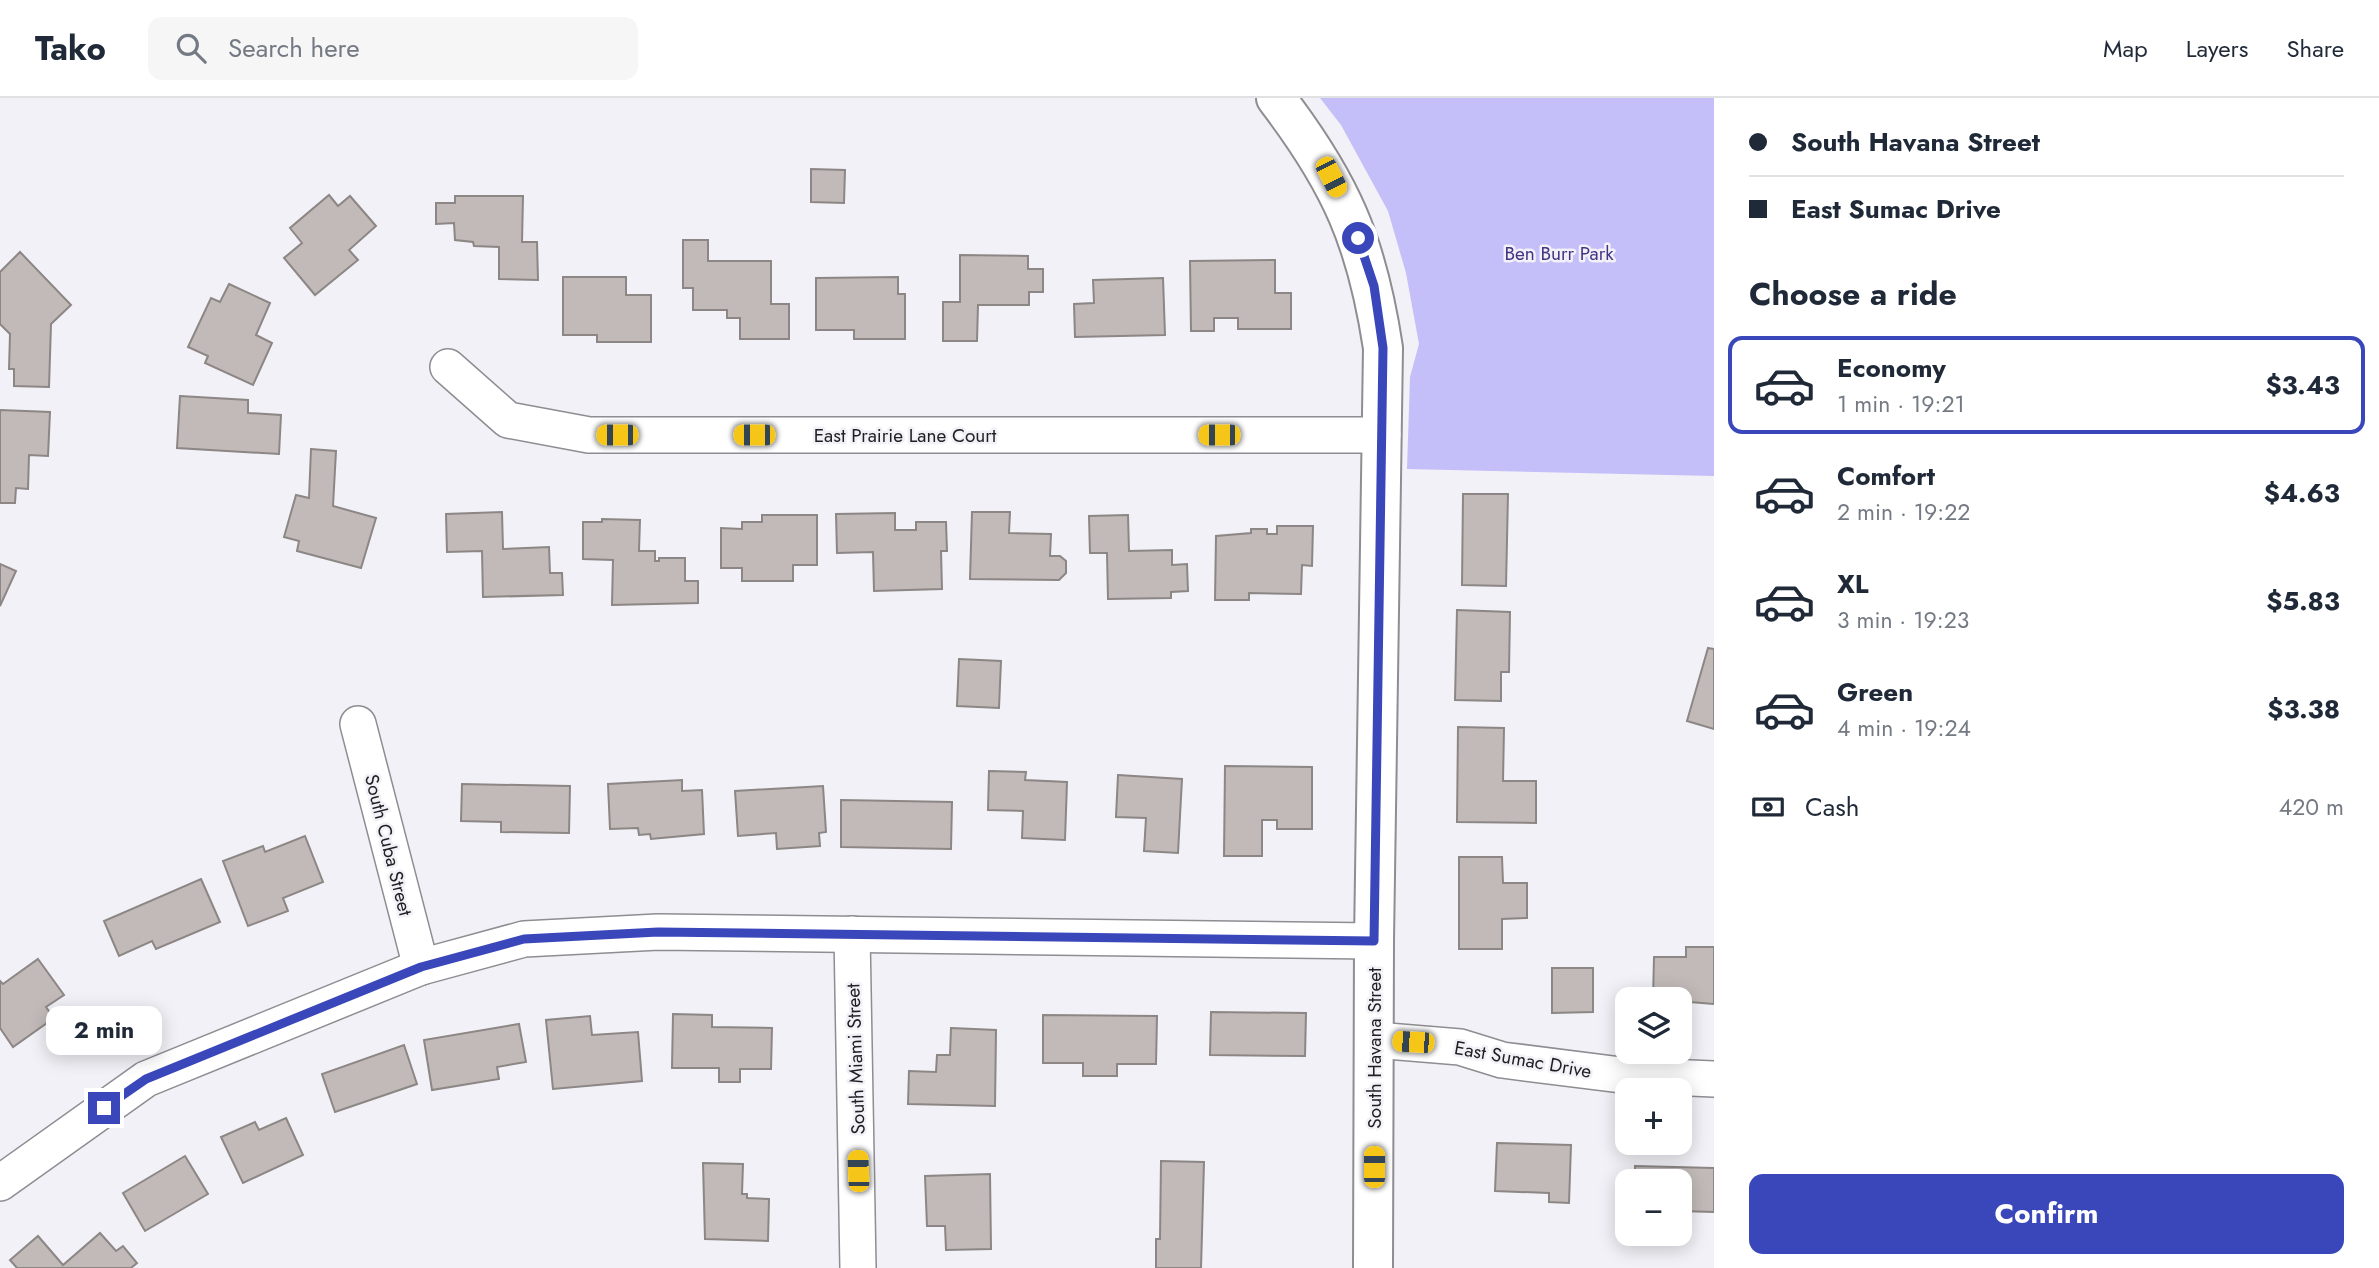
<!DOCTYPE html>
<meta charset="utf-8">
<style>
:root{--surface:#fff;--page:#f6f6f7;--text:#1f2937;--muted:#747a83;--line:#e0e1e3;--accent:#3a47ba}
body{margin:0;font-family:Jost,sans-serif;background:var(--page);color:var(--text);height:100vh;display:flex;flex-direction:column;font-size:26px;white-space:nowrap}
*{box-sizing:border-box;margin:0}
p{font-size:23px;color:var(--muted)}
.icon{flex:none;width:38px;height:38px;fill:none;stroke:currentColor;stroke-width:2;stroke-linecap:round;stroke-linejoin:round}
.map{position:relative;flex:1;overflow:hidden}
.panel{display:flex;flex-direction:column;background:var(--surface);width:665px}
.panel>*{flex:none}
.banner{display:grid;align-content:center;height:154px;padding:0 35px;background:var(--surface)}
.controls{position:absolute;left:1615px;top:889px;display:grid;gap:14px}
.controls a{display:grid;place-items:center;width:77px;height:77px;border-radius:14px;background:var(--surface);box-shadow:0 4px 18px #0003;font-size:35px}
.end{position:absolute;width:32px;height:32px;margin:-16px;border:9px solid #3a47ba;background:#fff;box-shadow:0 0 0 4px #fff}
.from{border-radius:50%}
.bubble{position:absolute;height:49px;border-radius:14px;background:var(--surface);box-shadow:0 4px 18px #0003;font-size:23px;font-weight:700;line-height:49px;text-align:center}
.car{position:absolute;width:21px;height:42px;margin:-21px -10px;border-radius:9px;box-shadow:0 0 5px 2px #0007;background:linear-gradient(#f5c518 24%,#345 0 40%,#f5c518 0 76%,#345 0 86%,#f5c518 0)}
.banner b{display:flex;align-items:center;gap:24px;height:66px;font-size:26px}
.banner b+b{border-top:2px solid var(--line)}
.banner i{width:18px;height:18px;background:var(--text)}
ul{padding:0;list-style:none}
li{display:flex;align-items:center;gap:21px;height:98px;margin:0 14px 10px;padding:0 21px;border:4px solid transparent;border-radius:14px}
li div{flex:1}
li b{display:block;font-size:26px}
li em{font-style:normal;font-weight:700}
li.current{border-color:var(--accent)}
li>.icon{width:63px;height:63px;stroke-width:1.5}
h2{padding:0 35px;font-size:32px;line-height:84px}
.pay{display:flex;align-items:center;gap:18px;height:77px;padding:0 35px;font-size:26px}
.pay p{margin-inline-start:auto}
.cta{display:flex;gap:14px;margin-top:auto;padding:14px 35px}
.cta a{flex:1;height:80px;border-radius:14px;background:var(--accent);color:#fff;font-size:28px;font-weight:700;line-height:80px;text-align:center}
header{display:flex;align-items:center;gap:42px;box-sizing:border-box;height:98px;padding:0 35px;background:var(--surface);border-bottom:2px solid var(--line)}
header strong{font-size:33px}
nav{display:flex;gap:38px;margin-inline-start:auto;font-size:24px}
.search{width:490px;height:63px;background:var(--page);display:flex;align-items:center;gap:18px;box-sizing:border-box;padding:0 24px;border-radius:14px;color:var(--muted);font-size:26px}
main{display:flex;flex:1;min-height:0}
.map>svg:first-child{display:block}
.green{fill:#c4bef9}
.building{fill:#c1bab8;stroke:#8c8684;stroke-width:2}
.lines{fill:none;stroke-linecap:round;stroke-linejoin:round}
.minor-casing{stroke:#8d8d92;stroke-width:38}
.tertiary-casing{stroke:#8d8d92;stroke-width:42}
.minor{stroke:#fff;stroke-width:35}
.tertiary{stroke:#fff;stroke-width:38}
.route{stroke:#3a47ba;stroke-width:9}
.labels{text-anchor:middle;stroke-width:5;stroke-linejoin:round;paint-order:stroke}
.park-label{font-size:19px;fill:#453384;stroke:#f1f1f7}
.street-label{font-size:19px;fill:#1f1f21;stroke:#f1f1f7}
</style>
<header>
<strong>Tako</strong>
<div class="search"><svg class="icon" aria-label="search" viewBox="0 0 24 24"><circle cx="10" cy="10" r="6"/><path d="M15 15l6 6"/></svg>Search here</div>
<nav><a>Map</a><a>Layers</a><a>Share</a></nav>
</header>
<main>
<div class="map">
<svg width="1714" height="1170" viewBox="0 0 1714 1170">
<rect width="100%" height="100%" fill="#f1f1f7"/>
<!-- green -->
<path class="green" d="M1320,0H1714V378L1407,371L1410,279L1419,246L1406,175L1388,113L1341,27Z"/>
<!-- building -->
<g class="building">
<path d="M811,71L845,72L844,105L811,104Z"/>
<path d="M329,97L338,108L350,98L376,128L349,152L358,162L315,197L284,160L302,145L290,130Z"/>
<path d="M455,98H523L522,144H537L538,182L499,181V149L474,148L473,144L455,142L454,125L436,126V105H455Z"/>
<path d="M683,142H708V163H771V206H789V241H740V220H727V212H693V190H683Z"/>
<path d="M20,154L71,207L51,226L49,289L14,288V271H9L10,236L0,226V174Z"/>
<path d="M960,157L1028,158V171H1043V194H1029V207H978L977,243H943V204H960Z"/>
<path d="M1275,162V195H1291V231H1238V220H1214V233H1191L1190,163Z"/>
<path d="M563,179H626V197H651V244H597V237H563Z"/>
<path d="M898,179V196H905V241H854V232H816V180Z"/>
<path d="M1163,180L1165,237L1075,239L1074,206L1094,205L1093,182Z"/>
<path d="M229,186L270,205L256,237L272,245L253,287L205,265L208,258L188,249L211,200L220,204Z"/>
<path d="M180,298L248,302V315L281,317L279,356L177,350Z"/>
<path d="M0,312L50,314L48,358L29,357L28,391L16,390L15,405H0Z"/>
<path d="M311,351L336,353L333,408L376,420L361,470L297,453L299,443L284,439L296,397L309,400Z"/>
<path d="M1463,396H1508L1506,488L1462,487Z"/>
<path d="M502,414L503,451L549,449L550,475H562L563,497L483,499L482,453L447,454L446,416Z"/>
<path d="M972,414H1010L1009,435L1051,436L1050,458H1060L1066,463V475L1059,482L970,481Z"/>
<path d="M895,415V432H916V424H946L947,453H941L942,491L874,493L873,454L837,455L836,416Z"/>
<path d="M762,417H817V467H793V483H742V470H721V430L742,431V424H762Z"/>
<path d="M1128,417L1129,453L1172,452V467L1187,466L1188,493L1171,494V500L1108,501L1107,455H1090L1089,418Z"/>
<path d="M602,421L640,422L639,453H655V463H659V460H685V483H698V505L612,507L613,462L583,461V424H602Z"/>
<path d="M1277,428H1313L1312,468L1302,467L1301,496L1249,495V502H1215L1216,438L1251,435V431H1267V436H1277Z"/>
<path d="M0,466L16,473L0,508Z"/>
<path d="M1457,512L1510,514L1509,574H1501V603L1455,602Z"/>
<path d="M1708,550L1714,551V631L1687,623Z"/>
<path d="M959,561L1001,563L999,610L957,608Z"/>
<path d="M1458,629L1504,630L1503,683H1536V725L1457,724Z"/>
<path d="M1225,668L1312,669V731H1277V722H1262V758H1224Z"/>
<path d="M989,673L1026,674L1025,682L1067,684L1065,742L1022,740L1023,713L988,712Z"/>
<path d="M1118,677L1182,681L1178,755L1144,753L1146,720L1116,719Z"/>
<path d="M682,682V693L702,692L704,736L651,741L650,736L639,737L638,730L610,731L608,686Z"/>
<path d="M462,686L570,688L569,735L501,734V724L461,723Z"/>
<path d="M823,688L826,734L819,735L820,748L777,751L776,735L738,738L735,693Z"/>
<path d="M841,702L952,704L951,751L841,749Z"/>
<path d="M305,738L323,784L283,800L288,813L248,828L223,763L263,748L265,754Z"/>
<path d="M1459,759H1502L1503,785H1527V820L1502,821V851H1459Z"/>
<path d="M201,781L220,824L156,851L152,843L119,858L104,823Z"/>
<path d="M1686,849H1714V906L1653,901L1654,859H1686Z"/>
<path d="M38,861L64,897L46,909L54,920L13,949L0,930V883L3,886Z"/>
<path d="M1552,870H1593V914L1552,915Z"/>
<path d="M1211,914L1306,915L1305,958L1210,957Z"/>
<path d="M673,916L712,917V929L772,930L771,971H740V984H719V970H672Z"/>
<path d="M1043,917L1157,918L1156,966H1117V978H1083V965H1043Z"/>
<path d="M590,918L592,937L638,934L642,983L553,991L546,922Z"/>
<path d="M519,926L526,964L497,969L499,981L432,992L424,942Z"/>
<path d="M951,930L996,932L995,1008L908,1006L909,973L936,974L937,957H950Z"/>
<path d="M404,947L417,986L335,1014L322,976Z"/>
<path d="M286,1020L303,1057L243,1085L221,1039L255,1024L259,1032Z"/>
<path d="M1497,1045L1571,1047L1569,1105L1549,1104V1095L1495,1093Z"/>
<path d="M185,1058L208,1096L145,1133L123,1095Z"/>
<path d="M1161,1063L1204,1064L1201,1170H1156V1141H1160Z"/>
<path d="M703,1065L743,1066L742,1096H747V1100L769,1101L768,1143L705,1141Z"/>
<path d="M1635,1068L1714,1070V1114L1680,1113V1083H1635Z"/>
<path d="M990,1076L991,1151L946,1152L945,1128H927L925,1078Z"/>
<path d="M100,1135L116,1153L123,1148L137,1165L131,1170H17L10,1162L38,1138L63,1167Z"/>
</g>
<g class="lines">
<!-- minor casing -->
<g class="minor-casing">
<g id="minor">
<path d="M448,269L508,322L589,337H1383"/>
<path d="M358,626L421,869"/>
<path d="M852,836L858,1170"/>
<path d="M1375,942L1460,949L1502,962L1621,977L1714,981"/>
<path d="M0,1085L146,981L421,869L524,841L658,834L1374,843"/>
</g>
</g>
<!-- tertiary casing -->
<g class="tertiary-casing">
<path id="tertiary" d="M1276,0C1341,85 1367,144 1383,250L1374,843L1373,1170"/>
</g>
<!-- minor -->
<use href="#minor" class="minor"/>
<!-- tertiary -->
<use href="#tertiary" class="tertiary"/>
</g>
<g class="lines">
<!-- route -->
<path class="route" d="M104,1010L146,981L421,869L524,841L658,834L1374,843L1383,250L1374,188L1358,140"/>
</g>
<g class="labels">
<!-- park labels -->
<g class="park-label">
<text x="1559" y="162">Ben Burr Park</text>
</g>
<!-- street labels -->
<g class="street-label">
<text x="905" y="344">East Prairie Lane Court</text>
<text transform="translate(389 747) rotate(76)" y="7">South Cuba Street</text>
<text transform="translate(1374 950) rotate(-90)" y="7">South Havana Street</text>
<text transform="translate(855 961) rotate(-92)" y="7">South Miami Street</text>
<text transform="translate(1523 961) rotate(10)" y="7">East Sumac Drive</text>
</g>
</g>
</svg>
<div class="controls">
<a><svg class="icon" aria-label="layers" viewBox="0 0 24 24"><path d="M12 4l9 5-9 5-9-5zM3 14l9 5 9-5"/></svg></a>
<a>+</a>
<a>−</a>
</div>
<i class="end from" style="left:1358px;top:140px"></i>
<i class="end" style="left:104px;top:1010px"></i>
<div class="bubble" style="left:46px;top:908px;width:116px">2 min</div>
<i class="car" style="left:1331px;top:79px;rotate:153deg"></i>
<i class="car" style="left:617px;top:337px;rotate:270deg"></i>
<i class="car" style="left:754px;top:337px;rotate:270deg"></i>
<i class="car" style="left:1219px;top:337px;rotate:270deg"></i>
<i class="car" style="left:1413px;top:944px;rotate:273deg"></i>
<i class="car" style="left:1374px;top:1069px;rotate:0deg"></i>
<i class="car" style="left:858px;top:1073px;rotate:358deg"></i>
</div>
<section class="panel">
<div class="banner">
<b><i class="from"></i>South Havana Street</b>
<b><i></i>East Sumac Drive</b>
</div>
<h2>Choose a ride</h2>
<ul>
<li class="current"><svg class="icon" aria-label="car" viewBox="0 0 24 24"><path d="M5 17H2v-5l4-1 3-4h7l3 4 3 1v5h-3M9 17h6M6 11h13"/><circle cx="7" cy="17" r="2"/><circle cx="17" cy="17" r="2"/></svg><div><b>Economy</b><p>1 min · 19:21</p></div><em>$3.43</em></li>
<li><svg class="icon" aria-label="car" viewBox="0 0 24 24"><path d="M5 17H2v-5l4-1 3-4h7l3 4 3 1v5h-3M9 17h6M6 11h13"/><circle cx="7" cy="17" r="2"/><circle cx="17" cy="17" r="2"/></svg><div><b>Comfort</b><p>2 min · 19:22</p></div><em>$4.63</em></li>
<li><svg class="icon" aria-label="car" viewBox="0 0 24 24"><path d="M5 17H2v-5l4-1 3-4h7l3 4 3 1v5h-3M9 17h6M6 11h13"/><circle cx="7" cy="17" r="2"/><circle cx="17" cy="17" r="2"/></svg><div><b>XL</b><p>3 min · 19:23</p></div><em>$5.83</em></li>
<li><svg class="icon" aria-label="car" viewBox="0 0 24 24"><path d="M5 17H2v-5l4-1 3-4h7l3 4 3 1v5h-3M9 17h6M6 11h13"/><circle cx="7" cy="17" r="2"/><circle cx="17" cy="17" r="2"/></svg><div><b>Green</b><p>4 min · 19:24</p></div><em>$3.38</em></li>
</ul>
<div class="pay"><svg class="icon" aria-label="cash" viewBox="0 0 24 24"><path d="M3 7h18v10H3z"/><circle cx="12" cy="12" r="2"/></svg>Cash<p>420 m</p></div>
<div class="cta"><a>Confirm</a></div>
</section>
</main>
